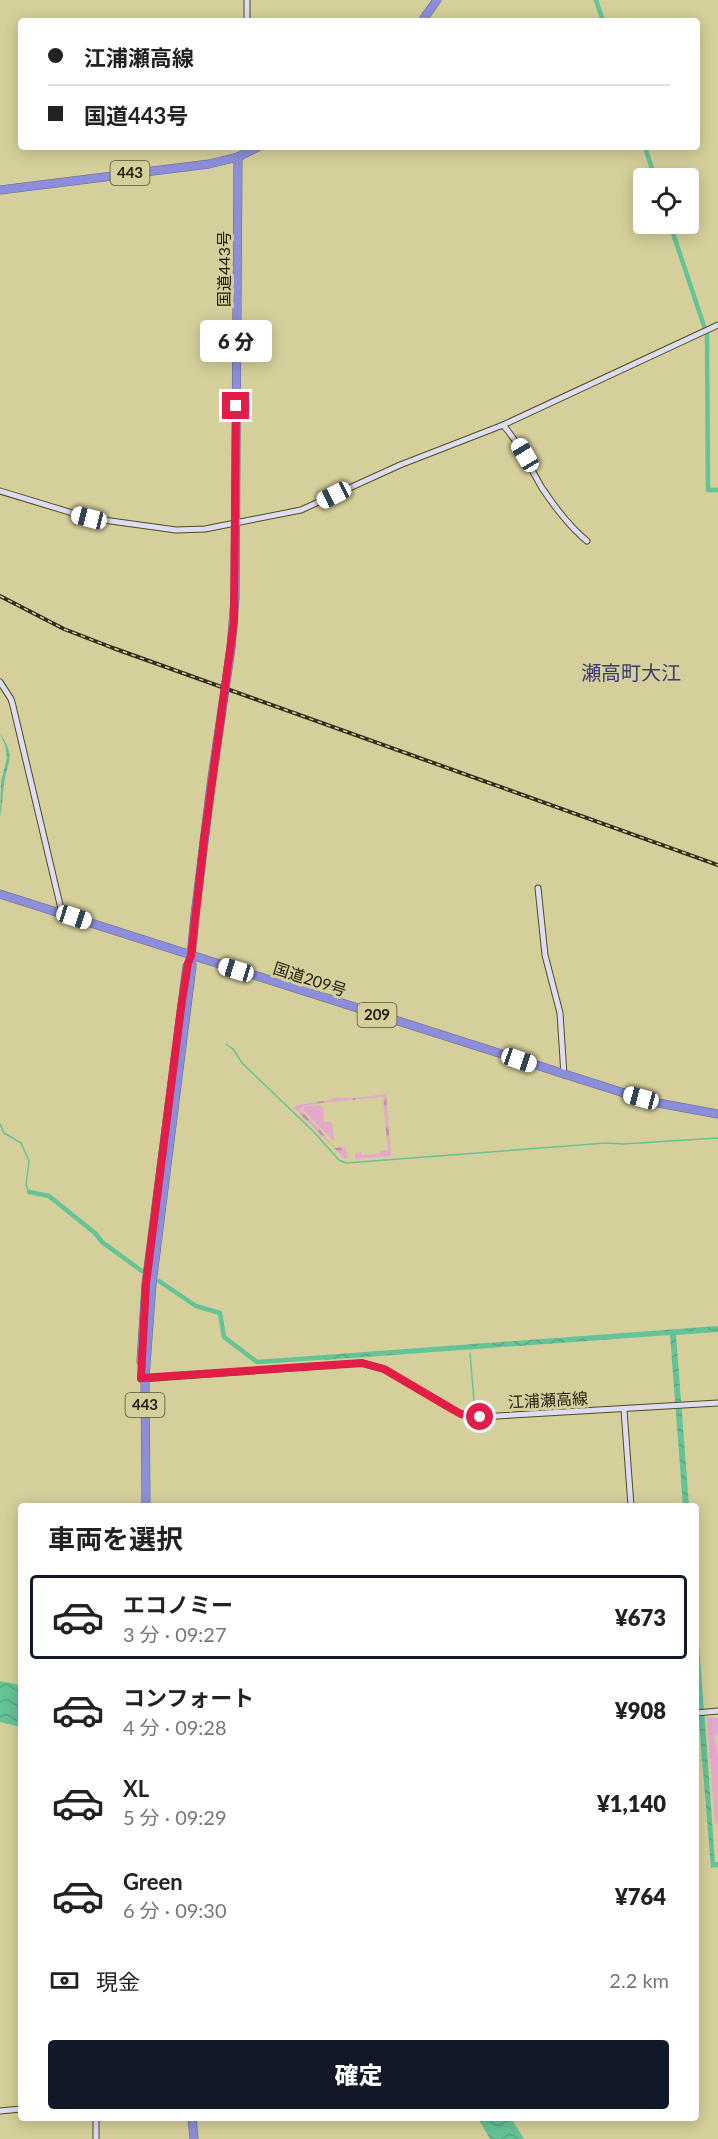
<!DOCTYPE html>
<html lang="ja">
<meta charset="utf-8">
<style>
:root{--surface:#fff;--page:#f2f2f2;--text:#222;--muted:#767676;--line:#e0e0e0;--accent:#111827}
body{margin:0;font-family:Lato,"Noto Sans JP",sans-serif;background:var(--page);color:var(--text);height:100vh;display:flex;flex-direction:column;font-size:22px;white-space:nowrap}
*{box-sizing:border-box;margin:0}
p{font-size:20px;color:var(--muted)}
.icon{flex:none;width:33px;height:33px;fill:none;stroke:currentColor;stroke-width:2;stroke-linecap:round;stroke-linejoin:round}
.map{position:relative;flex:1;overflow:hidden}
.side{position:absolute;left:18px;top:1503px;width:681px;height:618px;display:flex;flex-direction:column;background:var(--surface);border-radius:6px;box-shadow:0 3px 15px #0003}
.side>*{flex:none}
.guide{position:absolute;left:18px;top:18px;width:682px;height:132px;border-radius:6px;box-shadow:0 3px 15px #0003;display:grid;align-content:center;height:132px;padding:0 30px;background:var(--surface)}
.controls{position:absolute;left:633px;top:168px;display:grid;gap:12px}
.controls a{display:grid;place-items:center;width:66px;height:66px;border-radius:6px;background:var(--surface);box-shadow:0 3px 15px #0003;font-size:30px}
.end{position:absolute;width:27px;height:27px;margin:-14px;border:8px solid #e11d48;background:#fff;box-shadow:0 0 0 3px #fff}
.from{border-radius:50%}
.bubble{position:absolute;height:42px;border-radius:6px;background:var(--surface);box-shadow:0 3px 15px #0003;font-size:20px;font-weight:800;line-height:42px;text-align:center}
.car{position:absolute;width:18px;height:36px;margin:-18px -9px;border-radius:8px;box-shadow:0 0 4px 2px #0007;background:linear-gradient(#fff 24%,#345 0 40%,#fff 0 76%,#345 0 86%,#fff 0)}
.guide b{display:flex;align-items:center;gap:21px;height:57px;font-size:22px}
.guide b+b{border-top:2px solid var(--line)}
.guide i{width:15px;height:15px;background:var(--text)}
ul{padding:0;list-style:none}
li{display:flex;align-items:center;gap:18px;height:84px;margin:0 12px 9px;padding:0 18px;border:3px solid transparent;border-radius:6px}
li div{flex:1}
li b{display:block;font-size:22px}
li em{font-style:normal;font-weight:800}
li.on{border-color:var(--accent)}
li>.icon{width:54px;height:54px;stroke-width:1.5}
h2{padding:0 30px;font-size:27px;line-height:72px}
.pay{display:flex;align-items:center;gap:15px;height:66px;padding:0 30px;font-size:22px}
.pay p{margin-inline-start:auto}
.action{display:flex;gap:12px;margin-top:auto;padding:12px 30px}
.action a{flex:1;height:69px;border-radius:6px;background:var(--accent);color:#fff;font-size:24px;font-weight:800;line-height:69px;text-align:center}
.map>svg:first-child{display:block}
.forest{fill:url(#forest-firs)}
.garden{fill:#e3a8cb}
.water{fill:url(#water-waves)}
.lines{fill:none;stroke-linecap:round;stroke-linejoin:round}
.stream{stroke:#65c398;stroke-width:1.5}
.canal{stroke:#65c398;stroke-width:4.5}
.secondary-casing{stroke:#524c1a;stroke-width:7}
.highway-casing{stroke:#666690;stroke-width:9}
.secondary{stroke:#dcddf4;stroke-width:5}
.highway{stroke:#8c8eda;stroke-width:8}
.rail-casing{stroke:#322e17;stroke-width:4}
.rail{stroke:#d5cf9b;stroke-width:1.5;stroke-dasharray:4.5;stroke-linecap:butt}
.highway-bridge-casing{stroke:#666690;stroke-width:9;stroke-linecap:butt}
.highway-bridge{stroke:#8c8eda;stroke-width:8}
.route{stroke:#e11d48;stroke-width:8}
.labels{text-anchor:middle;stroke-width:6;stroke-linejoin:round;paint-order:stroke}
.shield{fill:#d5cf9b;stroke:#565234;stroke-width:1.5}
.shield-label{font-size:15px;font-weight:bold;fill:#1f1c08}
.street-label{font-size:16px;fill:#1f1c08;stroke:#d5cf9b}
.quarter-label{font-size:20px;fill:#3c3a76;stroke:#d5cf9b}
</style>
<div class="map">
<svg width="718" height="2139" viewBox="0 0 718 2139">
<defs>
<pattern id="forest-firs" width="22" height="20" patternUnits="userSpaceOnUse" patternTransform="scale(1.5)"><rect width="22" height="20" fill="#e3a8cb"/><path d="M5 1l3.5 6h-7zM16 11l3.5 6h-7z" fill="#c290ad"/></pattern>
<pattern id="water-waves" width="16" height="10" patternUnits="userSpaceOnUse" patternTransform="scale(1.5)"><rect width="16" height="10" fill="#65c398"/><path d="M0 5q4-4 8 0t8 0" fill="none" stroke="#57a782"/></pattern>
</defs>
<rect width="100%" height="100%" fill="#d5cf9b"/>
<!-- forest -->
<path class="forest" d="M386,1094L391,1156L355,1159V1153L361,1152V1155L380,1154V1151L388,1150L383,1097L321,1103L301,1107V1111L321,1131L334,1148L345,1147L348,1158H344L294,1108L297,1105L331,1100L333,1098H356Z"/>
<!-- garden -->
<g class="garden">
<path d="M319,1105L323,1107L324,1122H332L334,1141L303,1110L304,1107Z"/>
<path d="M707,1718H718V1734L715,1735L718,1759V1823L715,1824Z"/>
</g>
<!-- water -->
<g class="water">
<path d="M0,733C16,758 8,758 4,784C3,795 2,806 0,818L1,782L7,757L5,745Z"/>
<path d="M718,1326V1332L676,1335L689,1506H683L670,1335L324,1360V1355Z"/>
<path d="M0,1681L20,1685L21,1727L0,1722Z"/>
<path d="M704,1709L715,1862H718V1867L711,1868L698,1710Z"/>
<path d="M478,2118H511L524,2139H490Z"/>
</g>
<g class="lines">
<!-- stream -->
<g class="stream">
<path d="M226,1044L233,1049L243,1064L313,1131L339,1160L346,1163L606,1143L623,1144L718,1138"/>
<path d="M0,1124L4,1133L21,1143L29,1161L26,1185L29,1192"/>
<path d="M470,1353L475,1413"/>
</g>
<!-- canal -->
<g class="canal">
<path d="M596,0L603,21"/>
<path d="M645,147L655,178"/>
<path d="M670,224L707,335L708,490H718"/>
<path d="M29,1192L49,1196L95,1233L102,1242L142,1271"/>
<path d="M159,1281L196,1306L220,1313L224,1337L257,1362L329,1357"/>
<path d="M696,1634L702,1715"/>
</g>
<!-- secondary casing -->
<g class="secondary-casing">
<g id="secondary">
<path d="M247,21V0"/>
<path d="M503,425C520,444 529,466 542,488C554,506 570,527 587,541"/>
<path d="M0,491L89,518L176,530L205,529L301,510L400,465L503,425L718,325"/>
<path d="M0,682L11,699L13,706L62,913"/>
<path d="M538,888L545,955L560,1013L564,1075"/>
<path d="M141,1379L362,1363L384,1369L452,1409L461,1414L480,1417L718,1403"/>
<path d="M624,1410L631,1506"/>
<path d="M696,1713L718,1711"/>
<path d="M0,2111L21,2109"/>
<path d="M96,2118V2139"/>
</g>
</g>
<!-- highway casing -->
<g class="highway-casing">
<g id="highway">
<path d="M422,21L437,0"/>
<path d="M0,190L209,164L238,157L258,147"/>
<path d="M235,598L238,157"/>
<path d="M0,894L624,1093L658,1103L718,1114"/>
<path d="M141,1362L146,1284L187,966"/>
<path d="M146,1506L145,1378L152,1284L192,966L191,956L195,915L211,785"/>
<path d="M192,2118L194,2139"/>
</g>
</g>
<!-- secondary -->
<use href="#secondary" class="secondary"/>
<!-- highway -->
<use href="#highway" class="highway"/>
<!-- rail casing -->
<g class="rail-casing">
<path id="rail" d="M0,596L64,629L113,648L718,865"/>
</g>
<!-- rail -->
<use href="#rail" class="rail"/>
<!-- highway-bridge casing -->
<g class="highway-bridge-casing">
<path id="highway-bridge" d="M211,785L231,648L235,598"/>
</g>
<!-- highway-bridge -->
<use href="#highway-bridge" class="highway-bridge"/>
</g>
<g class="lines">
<!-- route -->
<path class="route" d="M236,406L234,621L204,840L191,956L188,963L181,1008L146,1284L141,1378L362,1363L384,1369L452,1409L461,1414L480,1417"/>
</g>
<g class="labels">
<!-- shield labels -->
<g class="shield">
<rect x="110.5" y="161" width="39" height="24" rx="4.5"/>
<rect x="357.5" y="1003" width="39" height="24" rx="4.5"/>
<rect x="125.5" y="1393" width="39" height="24" rx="4.5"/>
</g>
<g class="shield-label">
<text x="130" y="178">443</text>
<text x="377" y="1020">209</text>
<text x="145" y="1410">443</text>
</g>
<!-- street labels -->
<g class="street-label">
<text transform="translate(224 269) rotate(-90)" y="6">国道443号</text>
<text transform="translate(310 979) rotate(18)" y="6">国道209号</text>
<text transform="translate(548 1400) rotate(-3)" y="6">江浦瀬高線</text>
</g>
<!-- quarter labels -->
<g class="quarter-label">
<text x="631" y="680">瀬高町大江</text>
</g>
</g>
</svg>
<div class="controls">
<a><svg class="icon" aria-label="locate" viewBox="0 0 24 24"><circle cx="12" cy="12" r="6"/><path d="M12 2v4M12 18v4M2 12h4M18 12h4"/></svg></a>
</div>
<i class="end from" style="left:480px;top:1417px"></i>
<i class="end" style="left:236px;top:406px"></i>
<div class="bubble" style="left:200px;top:320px;width:72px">6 分</div>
<i class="car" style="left:525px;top:455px;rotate:329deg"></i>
<i class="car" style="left:334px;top:495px;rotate:243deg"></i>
<i class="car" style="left:89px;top:518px;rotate:284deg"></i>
<i class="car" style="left:74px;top:917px;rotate:108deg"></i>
<i class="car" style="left:236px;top:970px;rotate:287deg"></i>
<i class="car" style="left:519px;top:1060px;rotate:109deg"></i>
<i class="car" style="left:641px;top:1098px;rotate:285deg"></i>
<div class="guide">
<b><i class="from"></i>江浦瀬高線</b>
<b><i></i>国道443号</b>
</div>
<section class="side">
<h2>車両を選択</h2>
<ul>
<li class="on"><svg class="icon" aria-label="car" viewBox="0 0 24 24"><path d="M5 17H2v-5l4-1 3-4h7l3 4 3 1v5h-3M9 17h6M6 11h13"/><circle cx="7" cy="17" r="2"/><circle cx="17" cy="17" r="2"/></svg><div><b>エコノミー</b><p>3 分 · 09:27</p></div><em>¥673</em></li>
<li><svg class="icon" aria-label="car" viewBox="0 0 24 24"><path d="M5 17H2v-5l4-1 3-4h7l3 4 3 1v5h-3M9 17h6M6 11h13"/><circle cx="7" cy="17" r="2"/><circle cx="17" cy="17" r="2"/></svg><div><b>コンフォート</b><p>4 分 · 09:28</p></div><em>¥908</em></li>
<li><svg class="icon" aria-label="car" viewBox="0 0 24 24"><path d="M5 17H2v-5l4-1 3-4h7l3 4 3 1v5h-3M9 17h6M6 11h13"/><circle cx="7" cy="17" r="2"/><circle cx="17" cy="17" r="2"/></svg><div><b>XL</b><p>5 分 · 09:29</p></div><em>¥1,140</em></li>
<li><svg class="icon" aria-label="car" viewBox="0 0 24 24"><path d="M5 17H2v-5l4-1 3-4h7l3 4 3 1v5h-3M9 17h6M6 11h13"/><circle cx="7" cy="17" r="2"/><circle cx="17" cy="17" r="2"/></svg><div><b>Green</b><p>6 分 · 09:30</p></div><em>¥764</em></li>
</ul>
<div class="pay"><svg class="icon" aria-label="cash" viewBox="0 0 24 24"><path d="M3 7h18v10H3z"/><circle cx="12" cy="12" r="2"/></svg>現金<p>2.2 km</p></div>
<div class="action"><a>確定</a></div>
</section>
</div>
